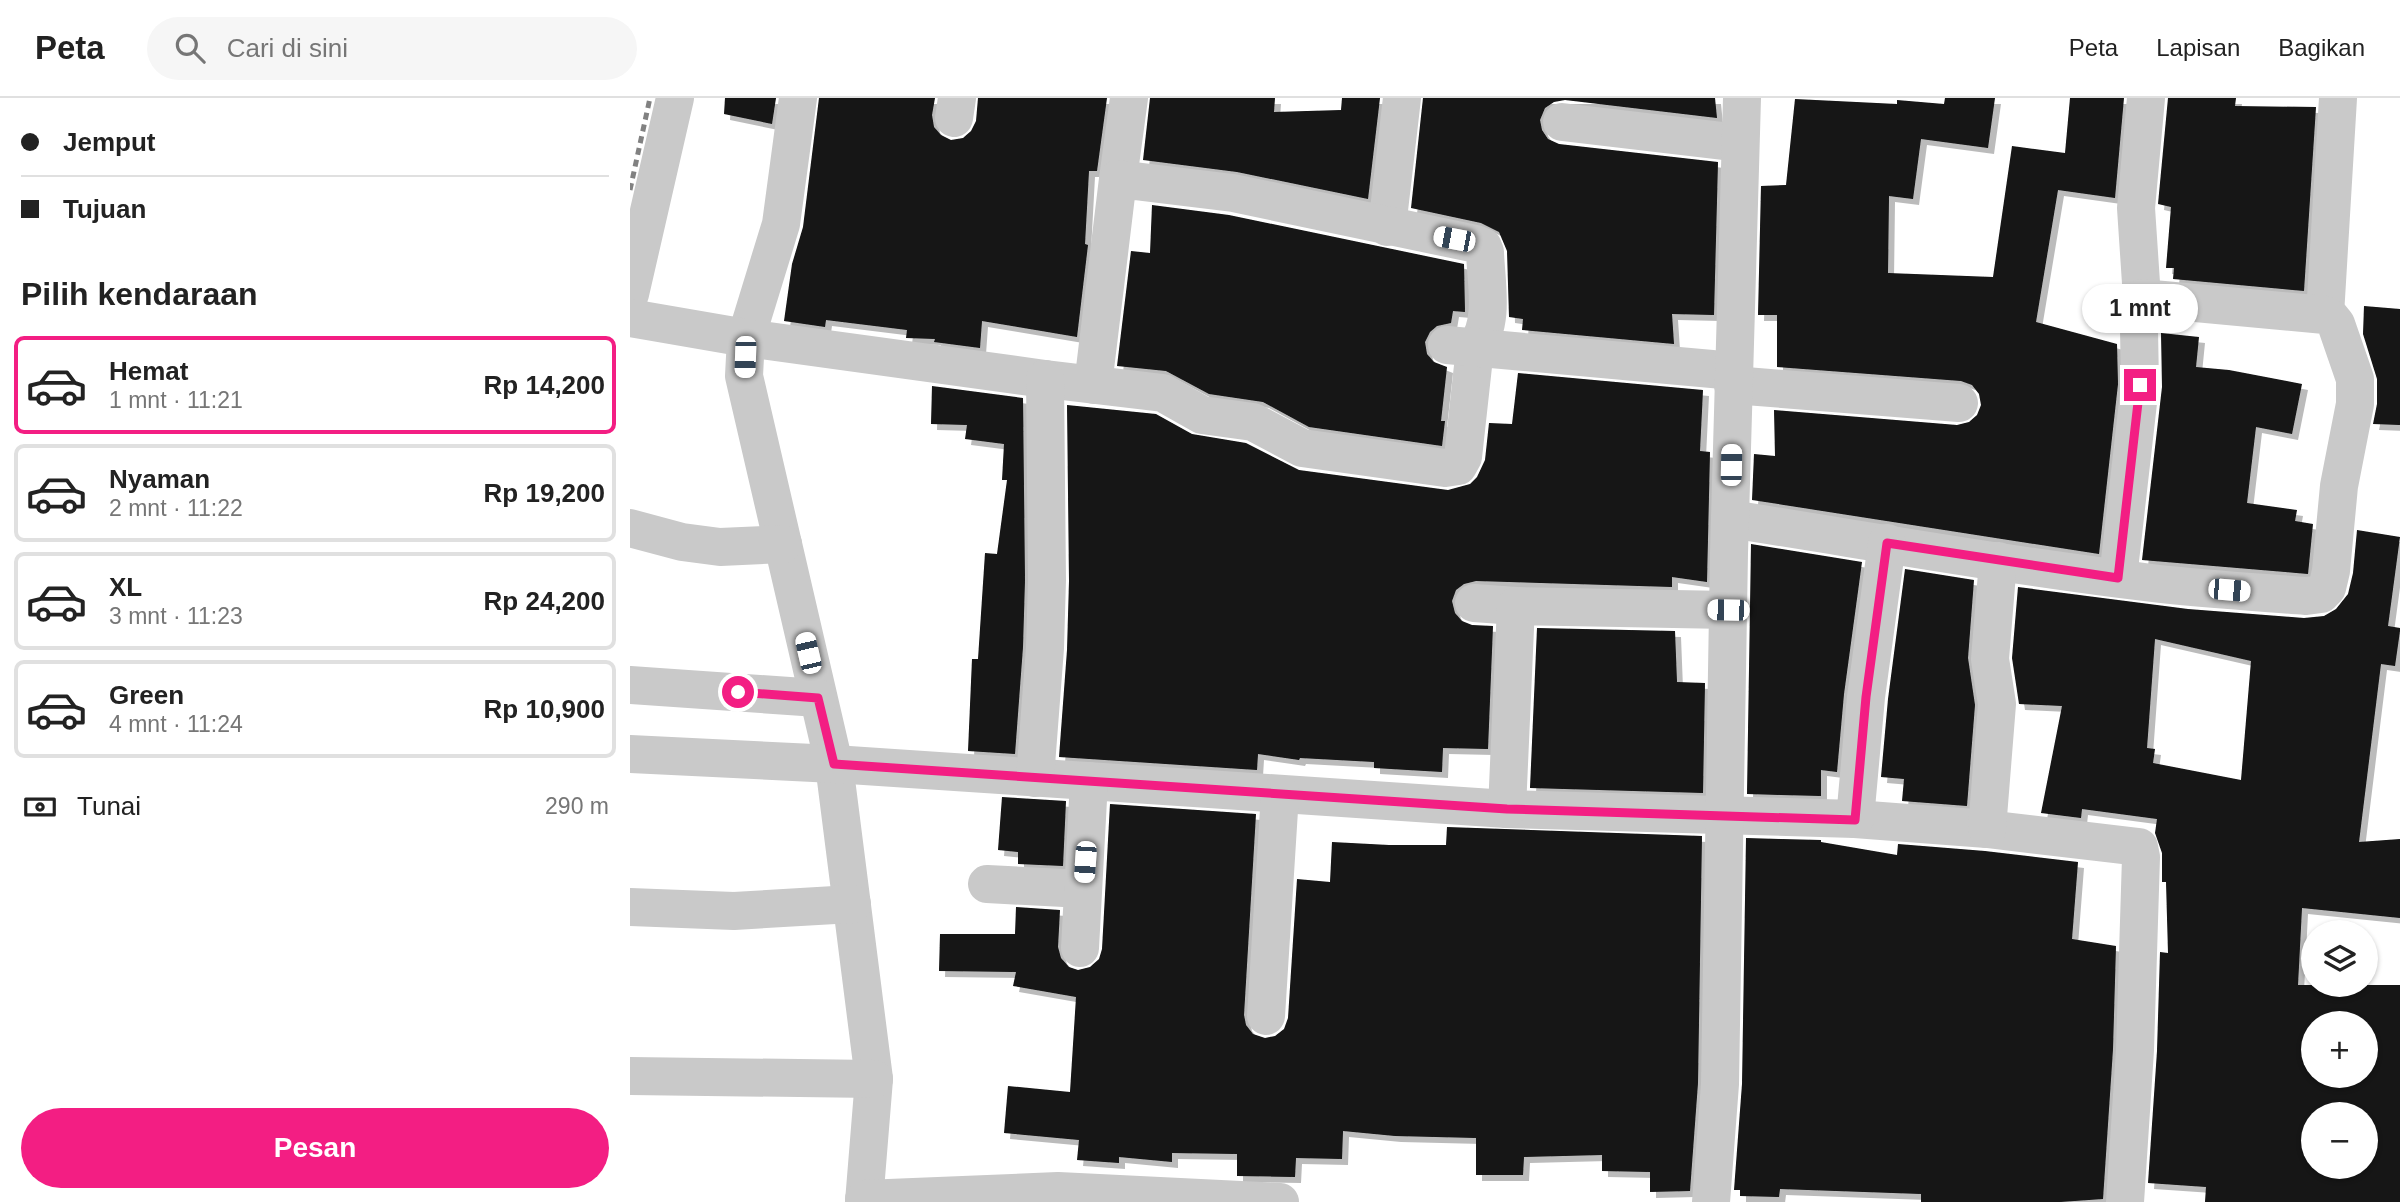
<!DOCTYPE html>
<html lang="id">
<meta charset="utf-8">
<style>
:root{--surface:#fff;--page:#f6f6f6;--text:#222;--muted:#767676;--line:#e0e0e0;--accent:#f31e83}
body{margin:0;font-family:Helvetica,sans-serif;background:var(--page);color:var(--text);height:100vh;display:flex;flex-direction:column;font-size:26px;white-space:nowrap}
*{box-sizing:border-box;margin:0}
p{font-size:23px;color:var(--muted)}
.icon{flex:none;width:38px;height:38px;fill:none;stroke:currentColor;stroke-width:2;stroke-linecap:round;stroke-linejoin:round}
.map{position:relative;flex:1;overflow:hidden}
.side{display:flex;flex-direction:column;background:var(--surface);width:630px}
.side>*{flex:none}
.banner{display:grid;align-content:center;height:154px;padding:0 21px;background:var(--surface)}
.controls{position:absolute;left:1671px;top:822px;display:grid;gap:14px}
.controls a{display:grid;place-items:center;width:77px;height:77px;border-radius:50%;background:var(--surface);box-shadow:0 2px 5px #0004;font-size:35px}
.end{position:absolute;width:32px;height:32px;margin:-16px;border:9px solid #f31e83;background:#fff;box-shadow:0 0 0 4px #fff}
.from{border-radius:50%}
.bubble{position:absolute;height:49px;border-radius:24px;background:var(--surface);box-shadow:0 2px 5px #0004;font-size:23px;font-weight:700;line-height:49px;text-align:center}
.car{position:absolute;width:21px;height:42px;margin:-21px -10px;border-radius:9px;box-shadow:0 0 5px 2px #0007;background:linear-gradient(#fff 24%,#345 0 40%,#fff 0 76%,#345 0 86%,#fff 0)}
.banner b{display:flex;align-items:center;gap:24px;height:66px;font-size:26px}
.banner b+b{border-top:2px solid var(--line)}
.banner i{width:18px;height:18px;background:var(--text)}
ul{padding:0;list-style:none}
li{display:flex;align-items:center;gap:21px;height:98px;margin:0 14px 10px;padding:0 7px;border:4px solid var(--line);border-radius:10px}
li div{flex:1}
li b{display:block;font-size:26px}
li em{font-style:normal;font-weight:700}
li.active{border-color:var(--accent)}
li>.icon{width:63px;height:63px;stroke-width:1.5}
h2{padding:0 21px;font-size:32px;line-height:84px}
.pay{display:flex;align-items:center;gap:18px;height:77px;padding:0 21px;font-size:26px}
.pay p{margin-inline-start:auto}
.action{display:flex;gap:14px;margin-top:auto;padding:14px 21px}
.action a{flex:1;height:80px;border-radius:42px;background:var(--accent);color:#fff;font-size:28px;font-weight:700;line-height:80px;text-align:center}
header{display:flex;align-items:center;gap:42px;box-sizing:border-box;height:98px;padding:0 35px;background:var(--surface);border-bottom:2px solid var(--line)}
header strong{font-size:33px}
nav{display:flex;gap:38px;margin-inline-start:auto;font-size:24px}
.search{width:490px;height:63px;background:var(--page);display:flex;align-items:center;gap:18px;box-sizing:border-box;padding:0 24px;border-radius:38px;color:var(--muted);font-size:26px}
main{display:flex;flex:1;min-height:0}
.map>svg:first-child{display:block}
.building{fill:#131313;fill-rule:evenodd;filter:url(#shadow)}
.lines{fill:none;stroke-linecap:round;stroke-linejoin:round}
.street{stroke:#c9c9c9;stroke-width:38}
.rail{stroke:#818181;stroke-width:5;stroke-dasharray:7 5;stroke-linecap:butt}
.route{stroke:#f31e83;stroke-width:9}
</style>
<header>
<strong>Peta</strong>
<div class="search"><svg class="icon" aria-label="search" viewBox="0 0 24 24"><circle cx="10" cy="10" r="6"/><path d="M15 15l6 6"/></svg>Cari di sini</div>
<nav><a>Peta</a><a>Lapisan</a><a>Bagikan</a></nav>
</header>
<main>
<section class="side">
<div class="banner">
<b><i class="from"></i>Jemput</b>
<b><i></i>Tujuan</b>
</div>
<h2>Pilih kendaraan</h2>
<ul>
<li class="active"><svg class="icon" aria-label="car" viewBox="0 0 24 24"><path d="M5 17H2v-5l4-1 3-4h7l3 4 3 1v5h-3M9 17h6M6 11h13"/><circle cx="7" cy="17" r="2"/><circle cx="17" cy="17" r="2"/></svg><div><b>Hemat</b><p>1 mnt · 11:21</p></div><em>Rp 14,200</em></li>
<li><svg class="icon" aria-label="car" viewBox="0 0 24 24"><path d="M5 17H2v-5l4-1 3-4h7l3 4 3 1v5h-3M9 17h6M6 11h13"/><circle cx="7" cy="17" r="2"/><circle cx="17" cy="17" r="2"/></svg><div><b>Nyaman</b><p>2 mnt · 11:22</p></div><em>Rp 19,200</em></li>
<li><svg class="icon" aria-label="car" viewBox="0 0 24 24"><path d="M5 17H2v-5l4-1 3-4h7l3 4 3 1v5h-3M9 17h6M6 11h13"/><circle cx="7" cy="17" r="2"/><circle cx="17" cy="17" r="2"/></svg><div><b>XL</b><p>3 mnt · 11:23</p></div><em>Rp 24,200</em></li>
<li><svg class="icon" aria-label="car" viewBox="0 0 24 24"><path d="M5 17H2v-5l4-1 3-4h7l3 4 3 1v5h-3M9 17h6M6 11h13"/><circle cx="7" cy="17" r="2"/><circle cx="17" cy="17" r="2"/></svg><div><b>Green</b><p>4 mnt · 11:24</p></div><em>Rp 10,900</em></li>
</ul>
<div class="pay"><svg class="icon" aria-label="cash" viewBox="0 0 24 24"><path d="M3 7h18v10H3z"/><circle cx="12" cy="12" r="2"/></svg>Tunai<p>290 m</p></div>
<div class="action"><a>Pesan</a></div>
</section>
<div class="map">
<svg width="1770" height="1104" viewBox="0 0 1770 1104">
<defs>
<filter id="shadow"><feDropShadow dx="6" dy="6" stdDeviation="0" flood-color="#0004"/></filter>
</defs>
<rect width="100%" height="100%" fill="#fff"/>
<!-- building -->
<g class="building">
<path d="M95,0H146L142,26L94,16Z"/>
<path d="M189,0H305L302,17L304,29L311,37L321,42L333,40L341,33L346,23L348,0H477L467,73H459L455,146L458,147L447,239L352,223L350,250L304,244L305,241L276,240L277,232L196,222L195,229L154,223L162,166L173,129Z"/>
<path d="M520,0H645L644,14L711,12L712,0H750L738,101L607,74L513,62Z"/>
<path d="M793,0H1085L1087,20L935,2L924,4L915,10L910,22L912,32L918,41L929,46L1088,64L1084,217L1042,216L1044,246L892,232L893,221L879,219L877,153L869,134L851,125L781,110Z"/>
<path d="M1315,0H1365L1358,50L1291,41L1283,101L1259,98L1258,175L1363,179L1382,48L1435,55L1440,0H1494L1485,100L1428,92L1406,224L1487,246L1488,286L1469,456L1122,402L1124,356L1145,358L1144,312L1327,327L1339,324L1347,317L1351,307L1349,296L1342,287L1331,283L1147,269V217H1128L1131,88L1156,87L1165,1L1267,6V2L1314,6Z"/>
<path d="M1538,0H1606L1605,8L1686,9L1674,193L1543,181L1544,170H1536L1541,109L1528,106Z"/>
<path d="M522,107L599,117L834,166L835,214L823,213L821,225L807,228L800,234L795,244L797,256L804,264L817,269L811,323H815L812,348L679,329L633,304L579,296L536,273L487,268L501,153L520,155Z"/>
<path d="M1734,208L1770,211V327L1743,326L1747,306V281L1733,236Z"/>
<path d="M1531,235L1569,239L1566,269L1599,272L1672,286L1662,336L1626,329L1617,405L1667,412L1665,423L1683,426L1678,476L1512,462L1532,289Z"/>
<path d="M888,275L1073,292L1070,353L1080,354L1077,484L1042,479V489L846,483L834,486L826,492L822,503L825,515L832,523L842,527L863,528L858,651L813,650L812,674L744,670V664L670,660L669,662L628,656L627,672L429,659L437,552L439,483L437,307L526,316L562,336L616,345L669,372L818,392L840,386L847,379L855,362L859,325L882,326Z"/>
<path d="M302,288L393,300L395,482L393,549L385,656L338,653L342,561H348L355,455L367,456L377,382H372L374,346L335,341L337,327L301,326Z"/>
<path d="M1727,432L1770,439L1758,528L1770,530V533L1765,568L1751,566L1729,744L1770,741V820L1672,810L1668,887H1770V1104H1575L1576,1089L1518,1085L1527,953L1530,854L1538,855L1536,784H1532V755L1525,735L1527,721L1452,711L1451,720L1411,715L1432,608L1389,606L1382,560L1388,489L1558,511L1674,520L1694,518L1706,511L1718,496L1723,475ZM1525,541L1621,563L1611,682L1523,665L1525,651L1517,650ZM1684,926H1736V978H1684ZM1684,1017H1736V1069H1684Z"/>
<path d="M1121,446L1232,464L1214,596L1207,674L1191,672V698L1117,696Z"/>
<path d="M1275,471L1344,482L1338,560L1345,607L1337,708L1272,703L1274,681L1251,679L1258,601Z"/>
<path d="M907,530L1045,533L1047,584L1075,585L1073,695L900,690Z"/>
<path d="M372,699L436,703L433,768L388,766V754L368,752Z"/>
<path d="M480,706L626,716L614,917L616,927L623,936L635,940L645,938L654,931L658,920L667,781L700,784L702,744L759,747H816L817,729L1072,738L1068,985L1060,1093L1020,1094V1074L972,1073V1057L894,1059L893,1077H846V1040L765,1038L713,1033L712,1061L666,1060L665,1079L607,1078V1056L542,1055V1064L489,1059V1065L447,1062L449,1042L374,1035L378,988L440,994L446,899L383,888L386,874L309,873L310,836H385L386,809L430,812L428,849L431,860L439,869L448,872L460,869L469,861L472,851Z"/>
<path d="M1116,740L1191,742V744L1267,757L1268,746L1355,753L1448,764L1442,841L1486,848L1483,951L1473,1101L1430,1104H1291V1096L1150,1091L1149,1099L1110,1098V1092H1104L1112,986Z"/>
</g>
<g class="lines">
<!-- street -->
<g class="street">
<path d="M168,0L151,126L116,240L114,278L204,666L244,981L234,1104"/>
<path d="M324,20L327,0"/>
<path d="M932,24L1110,45"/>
<path d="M488,81L499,0"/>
<path d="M757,129L772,0"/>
<path d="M0,196L45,0"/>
<path d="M1512,200L1506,110L1516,0"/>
<path d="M1695,217L1708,0"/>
<path d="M0,220L116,240L415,281L533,295L572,317L623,324L672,350L815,370L828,368L833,359L845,250C865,225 856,185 855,154L853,149L846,146L603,95L488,81L463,287"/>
<path d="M817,247L1104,273"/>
<path d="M1103,287L1329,305"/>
<path d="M1100,421C1241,443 1381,468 1522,485C1573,491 1624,494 1676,498L1691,496L1697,490L1701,473L1709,388L1725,306V281L1706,226L1702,221L1695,217L1512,200L1509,231L1510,287L1488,480"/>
<path d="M0,430L52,444L90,449L153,446"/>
<path d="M844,505L886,508"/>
<path d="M0,587L188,600"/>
<path d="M0,656L204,666L877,711L1225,721L1357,731L1509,749L1511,759L1505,952L1495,1104"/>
<path d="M405,680L415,550L417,482L415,281"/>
<path d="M877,711L886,508L1098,512"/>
<path d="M1225,721L1236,599L1257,445"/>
<path d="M1357,731L1367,606L1360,561L1368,463"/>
<path d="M357,786L453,791"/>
<path d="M0,809L104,813L222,806"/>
<path d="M450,850L459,683"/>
<path d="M636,918L650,696"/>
<path d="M0,978L244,981"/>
<path d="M234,1101L428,1093L650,1104"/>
<path d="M1081,1104L1090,986L1099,455L1112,0"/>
</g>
<!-- rail -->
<path class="rail" d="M0,92L20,0"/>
</g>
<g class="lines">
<!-- route -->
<path class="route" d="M108,594L188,600L204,666L877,711L1225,722L1236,599L1257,445L1488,480L1510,287"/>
</g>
</svg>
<div class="controls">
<a><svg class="icon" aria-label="layers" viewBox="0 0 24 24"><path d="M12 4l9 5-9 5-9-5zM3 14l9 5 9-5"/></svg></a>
<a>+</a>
<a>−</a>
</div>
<i class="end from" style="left:108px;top:594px"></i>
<i class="end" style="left:1510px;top:287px"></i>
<div class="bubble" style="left:1452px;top:186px;width:116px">1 mnt</div>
<i class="car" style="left:824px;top:141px;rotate:281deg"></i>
<i class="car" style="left:115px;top:259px;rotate:182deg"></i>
<i class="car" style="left:1101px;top:367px;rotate:1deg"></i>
<i class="car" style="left:1599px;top:492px;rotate:95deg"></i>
<i class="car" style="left:1098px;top:512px;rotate:271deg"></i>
<i class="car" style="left:178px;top:555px;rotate:347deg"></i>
<i class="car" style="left:455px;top:764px;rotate:184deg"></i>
</div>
</main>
